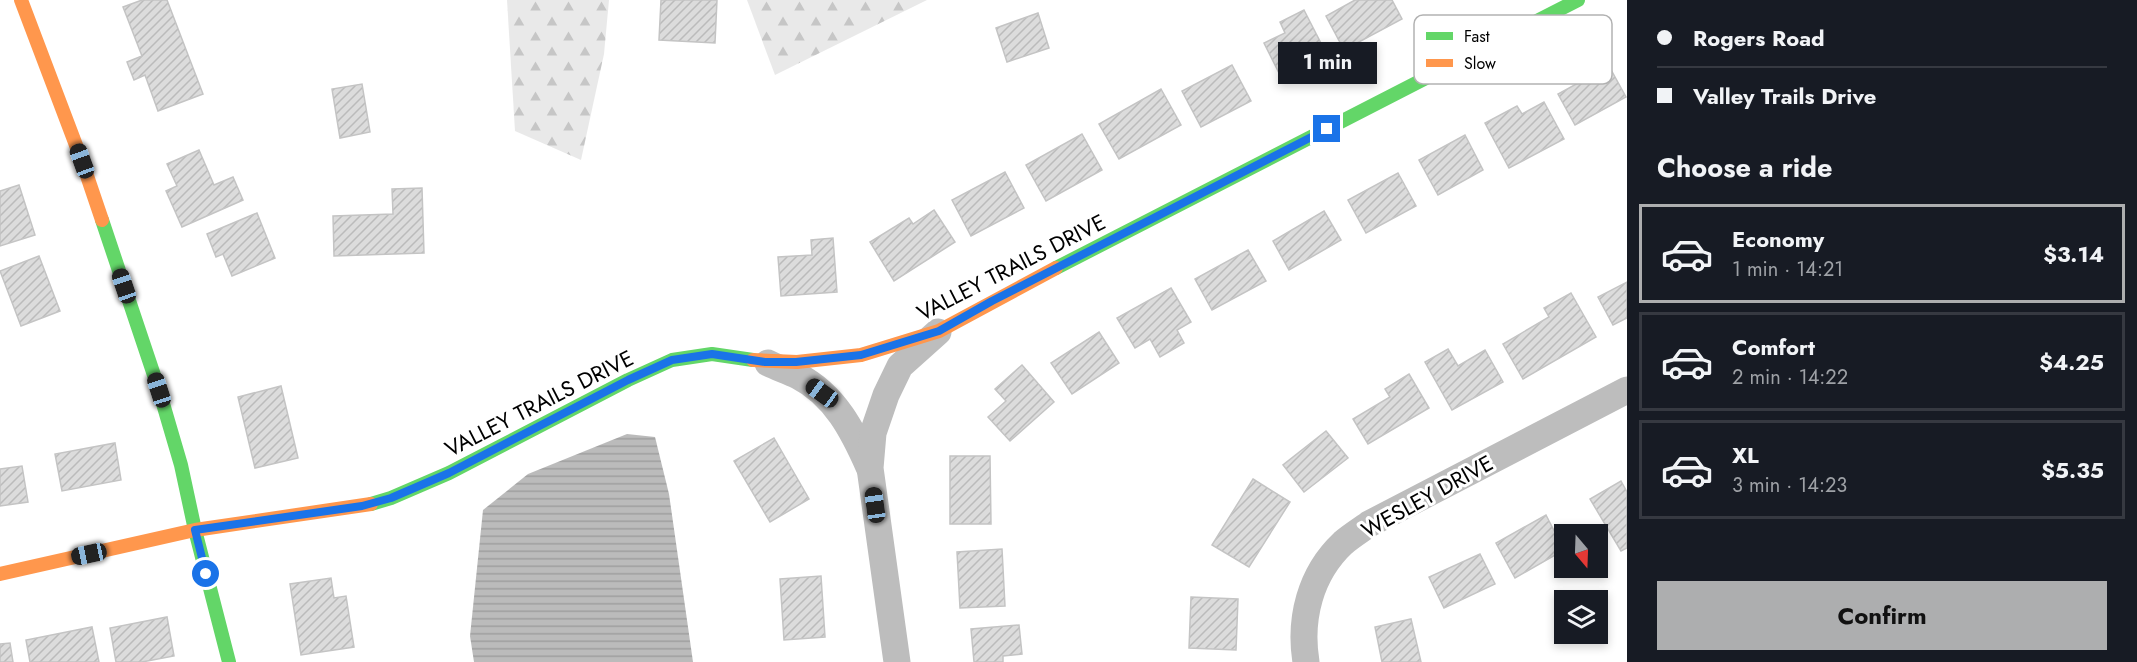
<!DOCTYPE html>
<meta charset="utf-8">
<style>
:root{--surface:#171b24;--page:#242831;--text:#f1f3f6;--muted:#9ea1a6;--line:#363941;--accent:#adaeaf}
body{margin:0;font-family:Jost,sans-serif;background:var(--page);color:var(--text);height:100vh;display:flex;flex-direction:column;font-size:22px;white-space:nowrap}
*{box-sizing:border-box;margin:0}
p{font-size:20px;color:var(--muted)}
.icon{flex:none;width:33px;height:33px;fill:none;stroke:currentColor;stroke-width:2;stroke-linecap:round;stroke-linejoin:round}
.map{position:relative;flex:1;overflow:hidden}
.drawer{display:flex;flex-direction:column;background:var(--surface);width:510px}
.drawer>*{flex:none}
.top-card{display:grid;align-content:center;height:132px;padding:0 30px;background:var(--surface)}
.needle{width:39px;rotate:161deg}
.controls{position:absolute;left:1554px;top:524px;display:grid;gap:12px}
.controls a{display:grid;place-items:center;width:54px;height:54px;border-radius:0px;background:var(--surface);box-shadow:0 3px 9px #0003;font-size:30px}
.end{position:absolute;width:27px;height:27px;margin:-14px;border:8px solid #1a73e8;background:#fff;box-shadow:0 0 0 3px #fff}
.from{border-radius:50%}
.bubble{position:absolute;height:42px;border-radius:0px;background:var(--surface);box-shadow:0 3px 9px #0003;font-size:20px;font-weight:700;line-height:42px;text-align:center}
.car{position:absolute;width:18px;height:36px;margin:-18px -9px;border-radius:8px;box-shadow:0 0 4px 2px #0007;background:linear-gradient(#222 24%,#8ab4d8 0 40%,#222 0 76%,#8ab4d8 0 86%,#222 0)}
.top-card b{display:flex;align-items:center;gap:21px;height:57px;font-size:22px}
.top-card b+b{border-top:2px solid var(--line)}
.top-card i{width:15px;height:15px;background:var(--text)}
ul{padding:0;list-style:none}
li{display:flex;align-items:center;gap:18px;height:99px;margin:0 12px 9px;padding:0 18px;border:3px solid var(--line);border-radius:0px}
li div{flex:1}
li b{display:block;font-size:22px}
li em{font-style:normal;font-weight:700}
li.on{border-color:var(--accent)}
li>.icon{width:54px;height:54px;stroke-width:1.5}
h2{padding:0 30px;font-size:27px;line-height:72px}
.action{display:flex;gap:12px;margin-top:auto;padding:12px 30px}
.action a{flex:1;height:69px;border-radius:0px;background:var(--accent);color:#111;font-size:24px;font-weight:700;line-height:69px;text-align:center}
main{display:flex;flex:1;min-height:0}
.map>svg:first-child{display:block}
.forest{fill:url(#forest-firs)}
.water{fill:url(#water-rules)}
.building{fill:url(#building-hatch);stroke:#c4c4c4;stroke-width:1.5}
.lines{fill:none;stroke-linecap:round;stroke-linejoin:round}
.street{stroke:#bdbdbd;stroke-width:27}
.fast{stroke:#63d668;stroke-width:14}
.slow{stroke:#ff974d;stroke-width:14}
.route{stroke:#1a73e8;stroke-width:8}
.labels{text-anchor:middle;stroke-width:6;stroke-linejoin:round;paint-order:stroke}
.street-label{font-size:22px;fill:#000;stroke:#fff}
.key{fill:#fff;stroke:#b2b2b2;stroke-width:1.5}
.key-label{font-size:16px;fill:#000}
</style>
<main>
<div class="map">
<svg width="1627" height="662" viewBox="0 0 1627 662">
<defs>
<pattern id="forest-firs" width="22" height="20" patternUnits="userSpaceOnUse" patternTransform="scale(1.5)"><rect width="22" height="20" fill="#e9e9e9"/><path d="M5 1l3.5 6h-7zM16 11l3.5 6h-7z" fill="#c6c6c6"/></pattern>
<pattern id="water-rules" width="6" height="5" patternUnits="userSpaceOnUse" patternTransform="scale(1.5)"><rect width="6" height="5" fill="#bbb"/><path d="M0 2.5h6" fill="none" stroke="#9f9f9f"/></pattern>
<pattern id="building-hatch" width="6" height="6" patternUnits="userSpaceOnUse" patternTransform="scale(1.5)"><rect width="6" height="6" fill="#dcdcdc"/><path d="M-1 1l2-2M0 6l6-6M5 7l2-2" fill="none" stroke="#bbb"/></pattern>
</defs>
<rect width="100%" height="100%" fill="#fff"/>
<!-- forest -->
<g class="forest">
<path d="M507,0H609L604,54L581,160L515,131Z"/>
<path d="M747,0H927L775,75Z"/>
</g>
<!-- water -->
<path class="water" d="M627,434L655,437L669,494L693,662H474L470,636L483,510L528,474Z"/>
<!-- building -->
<g class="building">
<path d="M142,0H167L203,94L158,111L145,75L134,80L127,62L142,56L123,7Z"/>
<path d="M661,0H717L715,43L659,40Z"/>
<path d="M1355,0H1392L1402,19L1344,50L1326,16Z"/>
<path d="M1304,10L1328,57L1282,79L1264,43L1285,33L1280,22Z"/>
<path d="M1038,13L1049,48L1007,62L996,28Z"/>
<path d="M1232,65L1251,101L1201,127L1182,91Z"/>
<path d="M1609,66L1626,97L1575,125L1558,94Z"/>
<path d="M362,84L370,132L340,138L332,89Z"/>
<path d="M1161,89L1181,125L1119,159L1099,124Z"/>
<path d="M1544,102L1564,139L1509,168L1485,123L1517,106L1522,114Z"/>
<path d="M1082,134L1102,170L1046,201L1026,165Z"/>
<path d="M1465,135L1483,170L1438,195L1419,160Z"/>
<path d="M199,150L214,185L233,177L243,200L182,227L166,191L177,186L167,164Z"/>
<path d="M1005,172L1024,208L971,236L952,200Z"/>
<path d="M1398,173L1416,206L1366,233L1348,200Z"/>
<path d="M19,185L35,235L0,246V191Z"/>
<path d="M422,188L424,253L334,256L333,216L393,214L392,189Z"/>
<path d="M934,210L955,242L894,281L870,242L909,218L913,224Z"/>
<path d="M1324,211L1341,240L1289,270L1273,241Z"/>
<path d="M257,213L275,258L232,276L223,254L216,257L207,234Z"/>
<path d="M833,238L837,292L781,296L778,257L812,255L811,240Z"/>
<path d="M1248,250L1266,281L1212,310L1195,279Z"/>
<path d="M39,256L60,311L21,326L0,271Z"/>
<path d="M1627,282V318L1613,325L1598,297Z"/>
<path d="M1171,288L1191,322L1177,330L1184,343L1160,357L1150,339L1135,348L1117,318Z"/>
<path d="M1571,293L1596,337L1523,379L1503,344L1549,317L1544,308Z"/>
<path d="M1099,332L1119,363L1072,394L1051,363Z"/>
<path d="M1448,349L1458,366L1485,350L1503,382L1452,410L1425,362Z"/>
<path d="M1022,365L1054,402L1010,441L988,417L1006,401L995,389Z"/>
<path d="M1409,374L1429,408L1368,444L1353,419L1390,397L1385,389Z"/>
<path d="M281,386L298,458L255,468L238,397Z"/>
<path d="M1326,431L1348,458L1304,492L1283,465Z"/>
<path d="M774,438L809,499L770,522L734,461Z"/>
<path d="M115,443L121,480L62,491L55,454Z"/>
<path d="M950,456H990L991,524H950Z"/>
<path d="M22,466L28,502L0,506V469Z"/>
<path d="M1253,479L1290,502L1249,567L1212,545Z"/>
<path d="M1621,481L1627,492V548L1621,551L1590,499Z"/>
<path d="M1546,515L1564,550L1515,578L1496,543Z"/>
<path d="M1002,549L1005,606L960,608L957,552Z"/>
<path d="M1480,554L1495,584L1444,608L1429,577Z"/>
<path d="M821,576L825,637L784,640L780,579Z"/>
<path d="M331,578L334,598L346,596L354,647L301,655L290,584Z"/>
<path d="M1191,597L1238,599L1236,650L1189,648Z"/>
<path d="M167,617L174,656L142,662H116L110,628Z"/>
<path d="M1411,619L1421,662H1382L1375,627Z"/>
<path d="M1019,625L1022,654L1003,656V662H974L971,629Z"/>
<path d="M92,627L99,662H30L26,640Z"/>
<path d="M10,643L13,662H0V644Z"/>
</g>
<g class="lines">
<!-- street -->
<g class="street">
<path d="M768,363C778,368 788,371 798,376C835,395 853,431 869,467"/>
<path d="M897,662L870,468L873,433L886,395L900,366L938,332"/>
<path d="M1306,662C1299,619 1310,574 1343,543C1351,536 1361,530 1369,524L1627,390"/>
</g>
<!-- fast -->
<g class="fast">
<path d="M102,220L159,390L181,465L195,530L229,662"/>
<path d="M1056,268L1578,0"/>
<path d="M371,504L391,498L449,473L628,380L672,360L712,354L753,360"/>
</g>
<!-- slow -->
<g class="slow">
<path d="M21,0L82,161L102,220"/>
<path d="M753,360L797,362L861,355L939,331L1056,268"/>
<path d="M0,574L195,530L371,504"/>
</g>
</g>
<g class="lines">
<!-- route -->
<path class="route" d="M206,574L195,530L362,506L391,498L449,473L628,380L672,360L712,354L765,362H796L861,355L939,331L992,301L1327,129"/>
</g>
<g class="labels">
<!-- street labels -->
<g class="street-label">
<text transform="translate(1011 267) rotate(-27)" y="8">VALLEY TRAILS DRIVE</text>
<text transform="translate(539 403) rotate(-27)" y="8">VALLEY TRAILS DRIVE</text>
<text transform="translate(1427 496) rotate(-29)" y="8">WESLEY DRIVE</text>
</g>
</g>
<!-- legend -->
<rect x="1414" y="15" width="198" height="69" rx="9" class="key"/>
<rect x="1426" y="32" width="27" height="8" fill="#63d668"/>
<rect x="1426" y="59" width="27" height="8" fill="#ff974d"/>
<g class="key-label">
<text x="1464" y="42">Fast</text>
<text x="1464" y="69">Slow</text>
</g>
</svg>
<div class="controls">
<a><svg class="needle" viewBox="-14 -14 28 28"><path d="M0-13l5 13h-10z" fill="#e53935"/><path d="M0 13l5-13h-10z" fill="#9ea1a6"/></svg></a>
<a><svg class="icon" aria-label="layers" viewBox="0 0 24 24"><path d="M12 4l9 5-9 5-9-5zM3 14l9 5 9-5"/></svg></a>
</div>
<i class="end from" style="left:206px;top:574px"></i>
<i class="end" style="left:1327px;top:129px"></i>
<div class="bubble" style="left:1278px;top:42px;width:99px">1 min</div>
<i class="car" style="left:82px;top:161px;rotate:340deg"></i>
<i class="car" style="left:124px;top:286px;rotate:341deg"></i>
<i class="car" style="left:159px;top:390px;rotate:342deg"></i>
<i class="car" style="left:822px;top:393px;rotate:306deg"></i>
<i class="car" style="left:875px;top:505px;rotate:352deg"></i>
<i class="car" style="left:89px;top:554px;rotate:258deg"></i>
</div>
<section class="drawer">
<div class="top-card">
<b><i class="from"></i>Rogers Road</b>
<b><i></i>Valley Trails Drive</b>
</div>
<h2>Choose a ride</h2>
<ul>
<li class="on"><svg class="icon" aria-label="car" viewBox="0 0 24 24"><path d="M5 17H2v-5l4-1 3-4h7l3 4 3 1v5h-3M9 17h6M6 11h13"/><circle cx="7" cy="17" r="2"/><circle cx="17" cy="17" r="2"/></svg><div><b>Economy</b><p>1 min · 14:21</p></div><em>$3.14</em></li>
<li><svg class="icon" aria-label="car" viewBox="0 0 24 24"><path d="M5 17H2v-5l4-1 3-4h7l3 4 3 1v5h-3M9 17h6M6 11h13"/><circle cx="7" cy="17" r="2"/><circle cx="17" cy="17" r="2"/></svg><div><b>Comfort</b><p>2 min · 14:22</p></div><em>$4.25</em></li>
<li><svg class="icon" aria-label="car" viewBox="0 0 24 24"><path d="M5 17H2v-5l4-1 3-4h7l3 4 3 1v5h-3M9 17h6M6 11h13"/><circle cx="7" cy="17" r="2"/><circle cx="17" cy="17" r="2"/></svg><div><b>XL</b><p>3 min · 14:23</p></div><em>$5.35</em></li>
</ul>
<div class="action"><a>Confirm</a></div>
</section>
</main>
